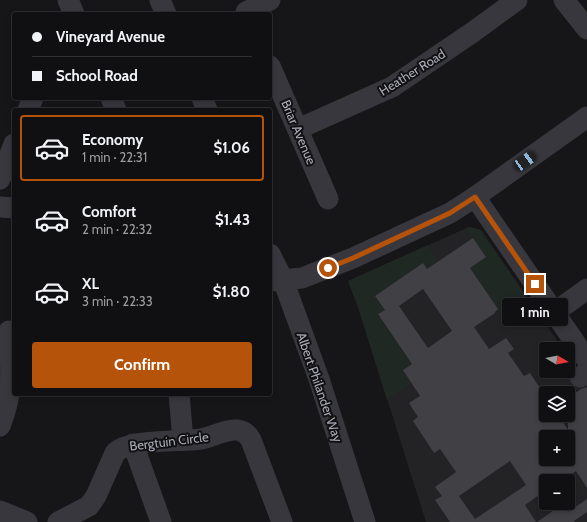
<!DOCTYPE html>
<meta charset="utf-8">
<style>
:root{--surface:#101012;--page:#19191b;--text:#f1f3f6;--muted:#9c9d9f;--line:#303032;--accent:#b45309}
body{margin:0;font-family:Cabin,sans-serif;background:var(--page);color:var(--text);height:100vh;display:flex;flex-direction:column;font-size:15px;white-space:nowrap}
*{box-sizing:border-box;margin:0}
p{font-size:13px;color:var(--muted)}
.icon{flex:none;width:22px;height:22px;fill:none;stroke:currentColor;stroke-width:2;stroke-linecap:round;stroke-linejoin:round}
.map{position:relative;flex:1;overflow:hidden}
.side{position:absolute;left:12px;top:108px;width:260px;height:288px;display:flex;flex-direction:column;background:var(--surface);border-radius:4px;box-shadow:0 2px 6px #0003,0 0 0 1px var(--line)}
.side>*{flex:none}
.top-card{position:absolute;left:12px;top:12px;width:260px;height:88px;border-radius:4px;box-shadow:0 2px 6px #0003,0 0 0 1px var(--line);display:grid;align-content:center;height:88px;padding:0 20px;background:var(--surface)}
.needle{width:26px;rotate:99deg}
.buttons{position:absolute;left:539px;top:342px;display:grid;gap:8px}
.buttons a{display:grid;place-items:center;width:36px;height:36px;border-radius:4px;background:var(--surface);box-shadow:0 2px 6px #0003,0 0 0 1px var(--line);font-size:20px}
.end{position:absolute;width:18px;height:18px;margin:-9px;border:5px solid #b45309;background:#fff;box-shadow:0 0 0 2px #fff}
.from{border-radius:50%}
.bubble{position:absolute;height:28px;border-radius:4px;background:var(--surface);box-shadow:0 2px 6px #0003,0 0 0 1px var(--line);font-size:13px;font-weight:700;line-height:28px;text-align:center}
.car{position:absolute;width:12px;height:24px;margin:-12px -6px;border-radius:5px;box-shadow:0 0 3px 1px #0007;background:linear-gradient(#222 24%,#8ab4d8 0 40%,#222 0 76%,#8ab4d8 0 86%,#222 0)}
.top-card b{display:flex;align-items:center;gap:14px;height:38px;font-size:15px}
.top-card b+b{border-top:1px solid var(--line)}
.top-card i{width:10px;height:10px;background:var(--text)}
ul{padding:7px 0 0;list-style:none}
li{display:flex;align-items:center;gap:12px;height:66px;margin:0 8px 6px;padding:0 12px;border:2px solid transparent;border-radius:4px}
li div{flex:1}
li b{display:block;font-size:15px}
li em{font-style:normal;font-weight:700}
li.on{border-color:var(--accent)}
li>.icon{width:36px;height:36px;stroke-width:1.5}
.primary-button{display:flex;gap:8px;margin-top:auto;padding:8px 20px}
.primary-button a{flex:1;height:46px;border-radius:4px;background:var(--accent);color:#fff;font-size:16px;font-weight:700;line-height:46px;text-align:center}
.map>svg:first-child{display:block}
.built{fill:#232225;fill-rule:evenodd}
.green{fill:#202823}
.building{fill:#414045;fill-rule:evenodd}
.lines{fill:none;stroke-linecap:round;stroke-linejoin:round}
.minor{stroke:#38373d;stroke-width:21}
.route{stroke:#b45309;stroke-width:5}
.labels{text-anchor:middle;stroke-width:4;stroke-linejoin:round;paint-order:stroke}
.street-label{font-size:13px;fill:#a9aab7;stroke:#111113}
</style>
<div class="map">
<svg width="587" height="522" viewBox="0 0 587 522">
<rect width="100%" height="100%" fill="#161618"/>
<!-- built -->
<path class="built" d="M469,227L481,230L563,349H546V371H568V357L587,384V522H426L358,307L348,281ZM546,393H568V415H546ZM546,437H568V459H546ZM546,481H568V503H546Z"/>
<!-- green -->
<g class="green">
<path d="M469,227L481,230L530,302L505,320L470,268L486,257L466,228Z"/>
<path d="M428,245L445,271L433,277L423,263L375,296L385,310L378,315L410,361L414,362L403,370L412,383L387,400L358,307L348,281Z"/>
</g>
<!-- building -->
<g class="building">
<path d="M473,238L486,257L470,268L498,309L495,312V313L474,327L489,349L506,338L514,349L508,353L524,376L530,373L546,397V415H558L568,430V398L581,389L587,387V488L576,471L561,481H546V490L525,505L536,522H450L435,500L442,496L435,487L456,472L440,449L434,453L413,421L418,417L409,403L420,396L403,370L412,364L378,314L385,310L375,296L423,263L427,269ZM423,289L452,331L428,348L399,306ZM546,437H568V459H546ZM510,461L526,485L475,519L459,496Z"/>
<path d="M587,499V512L574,521L575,522H537L563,504L568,512Z"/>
</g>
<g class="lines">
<!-- minor -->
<g class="minor">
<path d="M68,0L74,14"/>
<path d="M160,0L166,14"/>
<path d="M564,0L587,29"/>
<path d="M246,12L270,0"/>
<path d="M270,66L328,199"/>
<path d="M111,98L116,110"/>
<path d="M202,98L207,110"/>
<path d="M28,110L33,98"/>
<path d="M298,129L392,87L473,32L517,0"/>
<path d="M0,179L14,144"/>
<path d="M475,197L587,360"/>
<path d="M0,207L14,208"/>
<path d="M270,254L283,280L319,379L365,522"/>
<path d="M270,281L302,278L353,258L450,213L475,197L587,117"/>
<path d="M555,312L587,289"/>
<path d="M580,377L587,372"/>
<path d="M179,394L183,440"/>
<path d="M0,426C14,391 11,368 9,331"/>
<path d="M133,444L161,522"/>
<path d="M0,511L27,522"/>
<path d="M58,522L89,506L96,496L115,453C127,439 181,442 201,439C213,437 225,429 237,430C244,431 248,434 251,440L282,522"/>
</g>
</g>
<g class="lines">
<!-- route -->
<path class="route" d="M328,268L353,258L450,213L475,197L535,284"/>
</g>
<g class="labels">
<!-- street labels -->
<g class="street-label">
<text transform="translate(412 72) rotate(-32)" y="5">Heather Road</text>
<text transform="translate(299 132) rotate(67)" y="5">Briar Avenue</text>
<text transform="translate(320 387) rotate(71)" y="5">Albert Philander Way</text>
<text transform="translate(169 441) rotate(-7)" y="5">Bergtuin Circle</text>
</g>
</g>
</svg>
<div class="buttons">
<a><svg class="needle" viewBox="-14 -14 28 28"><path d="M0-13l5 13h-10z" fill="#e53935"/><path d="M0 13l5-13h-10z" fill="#9c9d9f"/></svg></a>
<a><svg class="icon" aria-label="layers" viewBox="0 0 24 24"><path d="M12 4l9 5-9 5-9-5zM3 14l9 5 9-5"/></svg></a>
<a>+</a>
<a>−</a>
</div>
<i class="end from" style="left:328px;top:268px"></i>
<i class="end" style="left:535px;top:284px"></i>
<div class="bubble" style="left:502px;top:298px;width:66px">1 min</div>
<i class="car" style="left:525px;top:161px;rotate:55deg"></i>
<div class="top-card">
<b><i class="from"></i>Vineyard Avenue</b>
<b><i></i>School Road</b>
</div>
<section class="side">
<ul>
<li class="on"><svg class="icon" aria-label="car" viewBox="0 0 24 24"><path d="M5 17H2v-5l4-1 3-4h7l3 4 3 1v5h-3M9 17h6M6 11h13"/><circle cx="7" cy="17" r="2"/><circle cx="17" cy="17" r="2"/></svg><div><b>Economy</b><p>1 min · 22:31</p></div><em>$1.06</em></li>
<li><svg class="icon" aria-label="car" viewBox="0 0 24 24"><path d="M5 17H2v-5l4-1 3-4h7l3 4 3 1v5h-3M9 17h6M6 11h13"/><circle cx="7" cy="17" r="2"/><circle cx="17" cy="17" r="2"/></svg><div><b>Comfort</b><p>2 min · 22:32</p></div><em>$1.43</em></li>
<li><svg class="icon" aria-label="car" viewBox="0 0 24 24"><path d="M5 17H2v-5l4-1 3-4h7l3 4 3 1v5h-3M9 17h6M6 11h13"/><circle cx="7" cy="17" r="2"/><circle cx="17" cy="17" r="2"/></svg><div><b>XL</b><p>3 min · 22:33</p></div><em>$1.80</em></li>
</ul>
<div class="primary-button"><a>Confirm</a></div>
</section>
</div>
